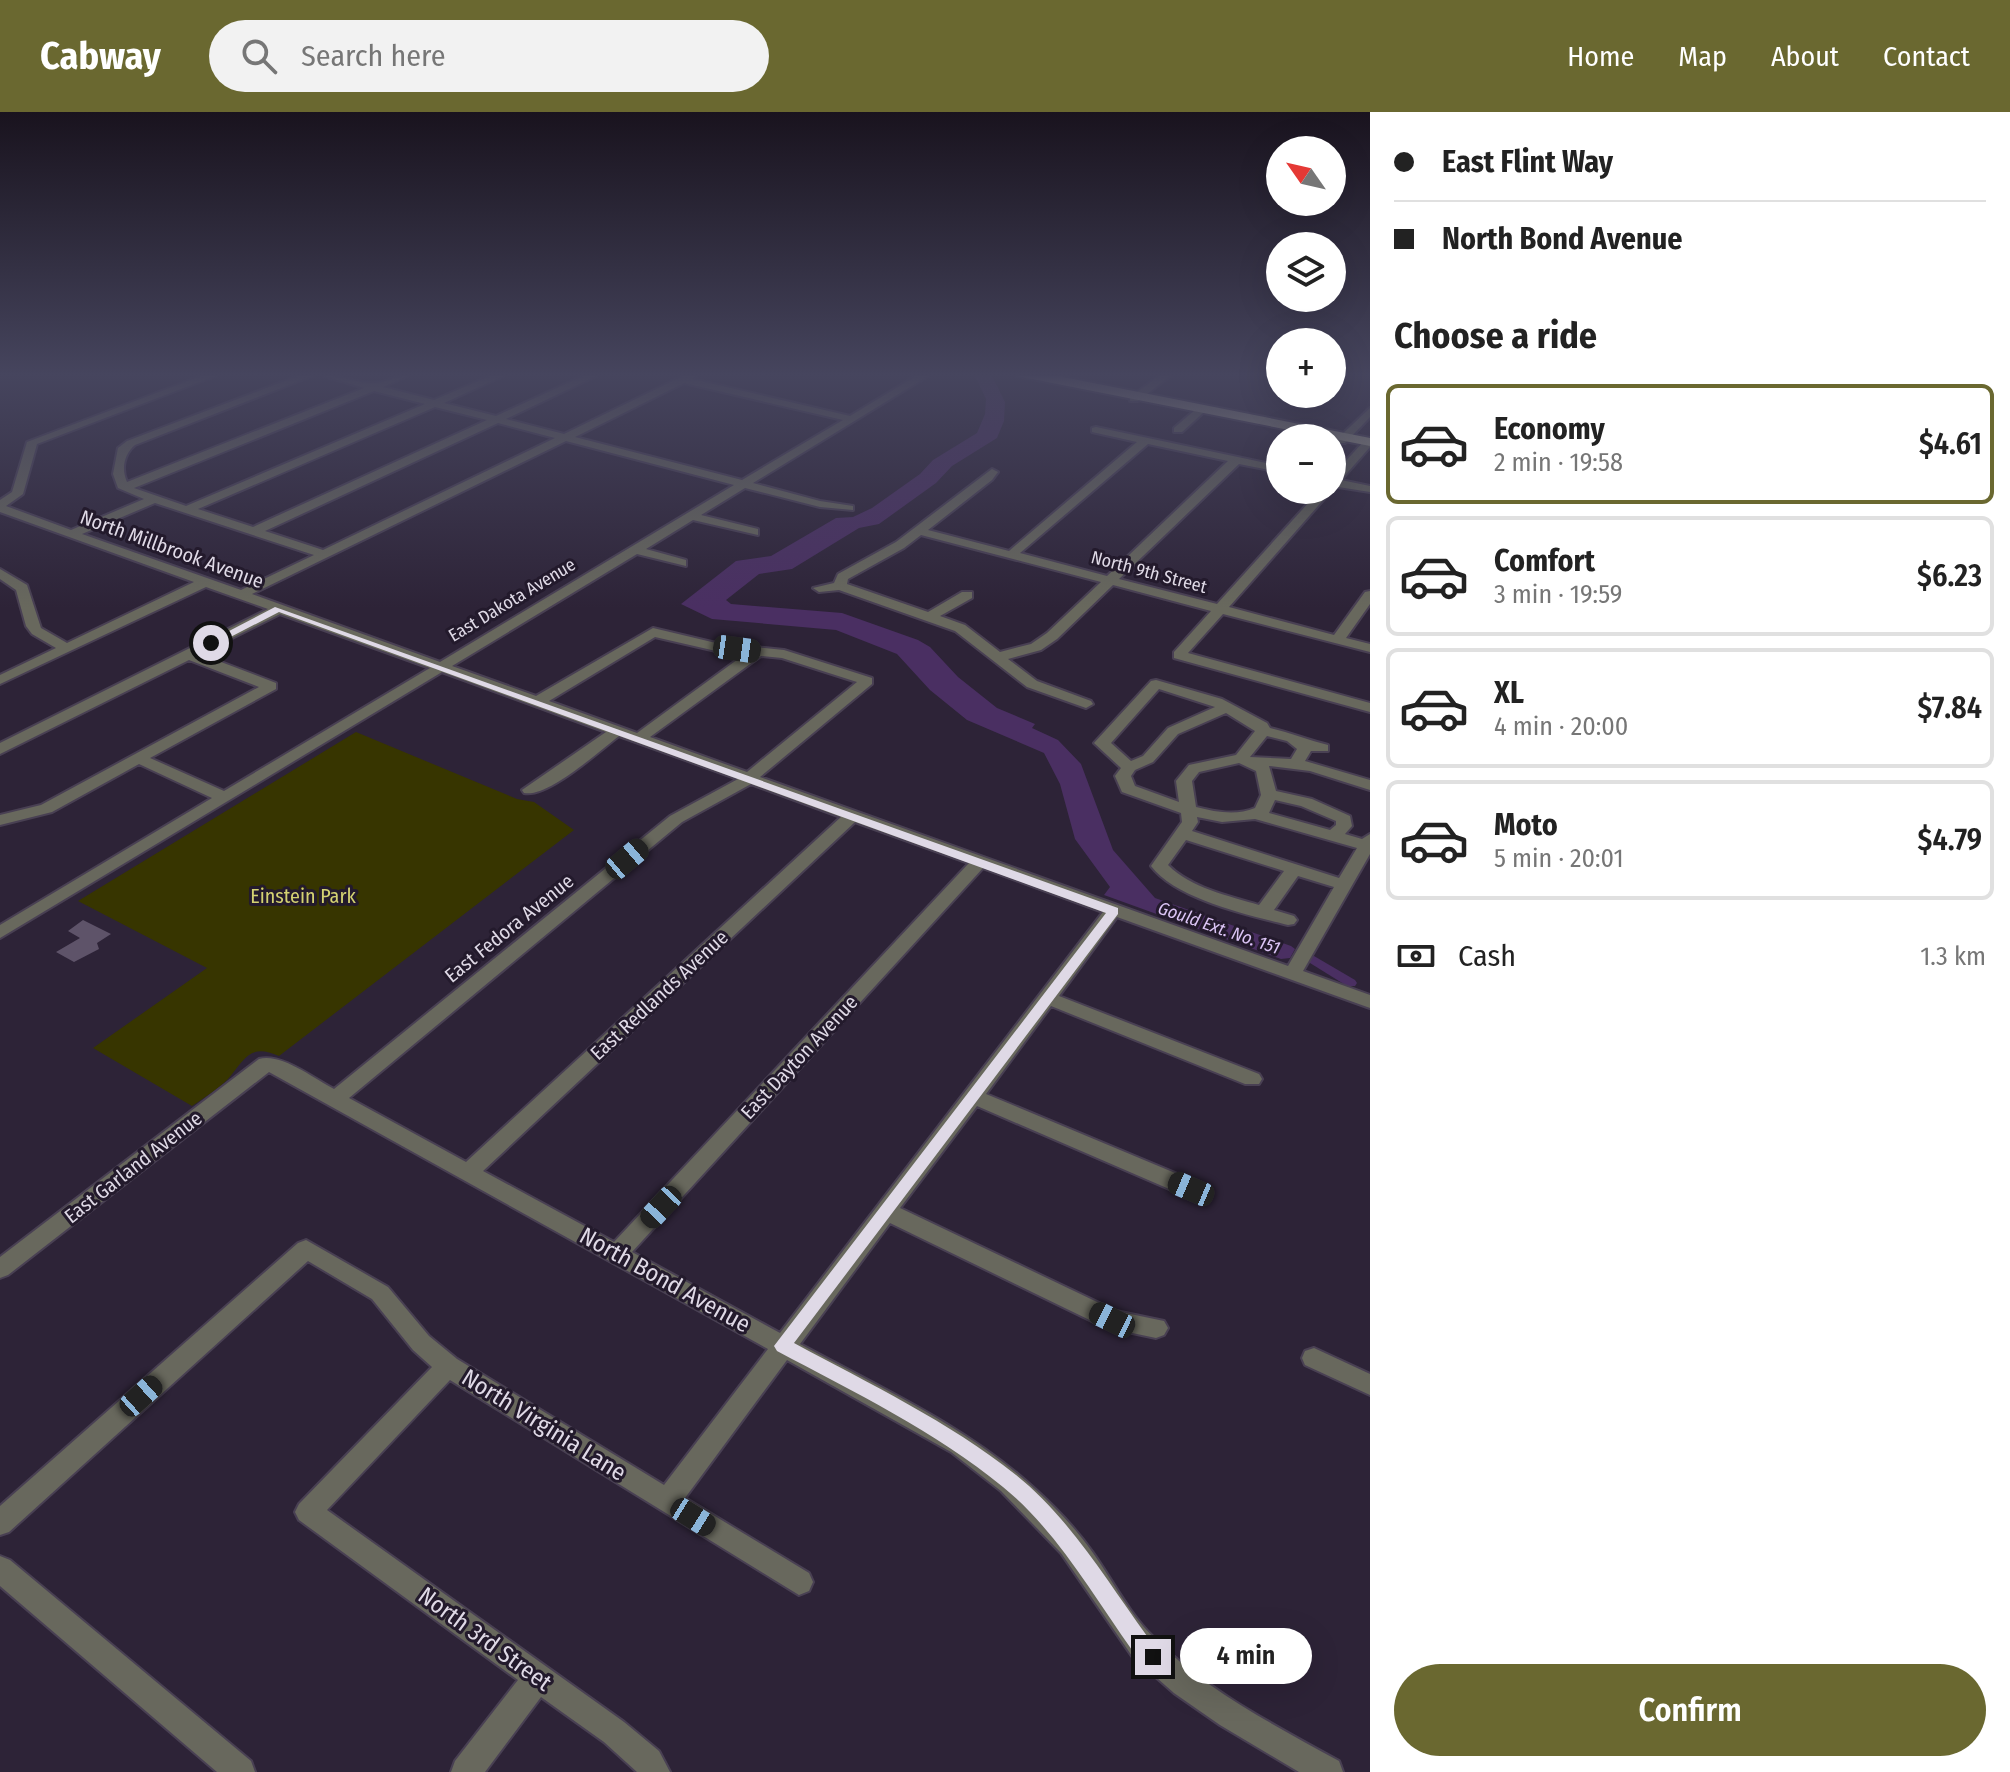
<!DOCTYPE html>
<meta charset="utf-8">
<style>
:root{--surface:#fff;--page:#f2f2f2;--text:#222;--muted:#767676;--line:#e0e0e0;--accent:#6a6830}
body{margin:0;font-family:"Fira Sans Condensed",sans-serif;background:var(--page);color:var(--text);height:100vh;display:flex;flex-direction:column;font-size:30px;white-space:nowrap}
*{box-sizing:border-box;margin:0}
p{font-size:26px;color:var(--muted)}
.icon{flex:none;width:44px;height:44px;fill:none;stroke:currentColor;stroke-width:2;stroke-linecap:round;stroke-linejoin:round}
.map{position:relative;flex:1;overflow:hidden}
.sheet{display:flex;flex-direction:column;background:var(--surface);width:640px}
.sheet>*{flex:none}
.banner{display:grid;align-content:center;height:176px;padding:0 24px;background:var(--surface)}
.needle{width:52px;rotate:304deg}
.fabs{position:absolute;left:1266px;top:24px;display:grid;gap:16px}
.fabs a{display:grid;place-items:center;width:80px;height:80px;border-radius:50%;background:var(--surface);box-shadow:0 8px 32px #0002;font-size:40px}
.end{position:absolute;width:36px;height:36px;margin:-18px;border:10px solid #dfd9e6;background:#111;box-shadow:0 0 0 4px #111}
.from{border-radius:50%}
.bubble{position:absolute;height:56px;border-radius:28px;background:var(--surface);box-shadow:0 8px 32px #0002;font-size:26px;font-weight:600;line-height:56px;text-align:center}
.car{position:absolute;width:24px;height:48px;margin:-24px -12px;border-radius:10px;box-shadow:0 0 6px 2px #0007;background:linear-gradient(#222 24%,#8ab4d8 0 40%,#222 0 76%,#8ab4d8 0 86%,#222 0)}
.banner b{display:flex;align-items:center;gap:28px;height:76px;font-size:30px}
.banner b+b{border-top:2px solid var(--line)}
.banner i{width:20px;height:20px;background:var(--text)}
ul{padding:0;list-style:none}
li{display:flex;align-items:center;gap:24px;height:120px;margin:0 16px 12px;padding:0 8px;border:4px solid var(--line);border-radius:12px}
li div{flex:1}
li b{display:block;font-size:30px}
li em{font-style:normal;font-weight:600}
li.selected{border-color:var(--accent)}
li>.icon{width:72px;height:72px;stroke-width:1.5}
h2{padding:0 24px;font-size:36px;line-height:96px}
.pay{display:flex;align-items:center;gap:20px;height:88px;padding:0 24px;font-size:30px}
.pay p{margin-inline-start:auto}
.button{display:flex;gap:16px;margin-top:auto;padding:16px 24px}
.button a{flex:1;height:92px;border-radius:48px;background:var(--accent);color:#fff;font-size:32px;font-weight:600;line-height:92px;text-align:center}
header{display:flex;align-items:center;gap:48px;box-sizing:border-box;height:112px;padding:0 40px;background:var(--accent);color:#fff}
header strong{font-size:38px}
nav{display:flex;gap:44px;margin-inline-start:auto;font-size:28px}
.search{width:560px;height:72px;background:var(--page);display:flex;align-items:center;gap:20px;box-sizing:border-box;padding:0 28px;border-radius:44px;color:var(--muted);font-size:30px}
main{display:flex;flex:1;min-height:0}
.map>svg:first-child{display:block}
.green{fill:#373500}
.water{fill:#4a2f62}
.lines{fill:none;stroke-linecap:round;stroke-linejoin:round}
.canal{fill:#4a2f62;fill-rule:evenodd}
.building{fill:#5e5369}
.minor-casing{stroke:#494053;stroke-width:4}
.major-casing{stroke:#494053;stroke-width:4}
.minor{fill:#68685d;fill-rule:evenodd}
.major{fill:#a7a791;fill-rule:evenodd}
.route{fill:#dfd9e6}
.labels{text-anchor:middle;stroke-width:6;stroke-linejoin:round;paint-order:stroke}
.far-street-label{font-size:18px;fill:#dfd9e6;stroke:#231a2c}
.far-water-label{font-size:18px;font-style:italic;fill:#dcc5f6;stroke:#231a2c}
.street-label{font-size:20px;fill:#dfd9e6;stroke:#231a2c}
.park-label{font-size:20px;fill:#d4d272;stroke:#231a2c}
.near-street-label{font-size:24px;fill:#dfd9e6;stroke:#231a2c}
</style>
<header>
<strong>Cabway</strong>
<div class="search"><svg class="icon" aria-label="search" viewBox="0 0 24 24"><circle cx="10" cy="10" r="6"/><path d="M15 15l6 6"/></svg>Search here</div>
<nav><a>Home</a><a>Map</a><a>About</a><a>Contact</a></nav>
</header>
<main>
<div class="map">
<svg width="1370" height="1660" viewBox="0 0 1370 1660">
<rect width="100%" height="100%" fill="#2d2337"/>
<!-- green -->
<path class="green" d="M356,620L517,687L534,690L574,718L279,944C249,930 244,949 228,967C218,977 204,986 192,994L93,936L207,856L78,789Z"/>
<!-- water -->
<path class="water" d="M975,264H992L1005,290L1004,309L997,326L952,354L936,371L879,412L859,416L792,457L759,462L726,488L731,492L842,501L918,528L930,535L958,565L997,596L1035,612L1032,616L1058,628L1081,652L1113,738L1155,786L1291,834L1295,837L1290,846L1281,847L1104,783L1110,775L1075,727L1060,672L1044,641L967,608L930,578L897,542L836,518L712,507L681,492L736,449L771,444L836,406L853,405L872,396L920,362L933,348L977,321L985,302L986,287Z"/>
<g class="lines">
<!-- canal -->
<path class="canal" d="M1314,844L1355,868L1357,871L1355,874H1347L1310,851L1308,848L1310,845Z"/>
</g>
<!-- building -->
<path class="building" d="M83,808L111,822L97,831L99,837L74,850L56,840L80,826L68,819Z"/>
<g class="lines">
<!-- minor casing -->
<g class="minor-casing">
<g id="minor">
<path d="M201,264H215L37,332L23,382L6,394L71,418L144,387L118,376L113,362L118,336L127,329L298,264H312L135,333C124,342 121,357 127,370L364,276L325,264C341,264 354,270 370,271C381,273 394,264 407,264L383,275L434,288L490,264H503L444,291L496,304L583,264H596L506,307L564,322L683,264H696L692,267L850,304L916,264H928L753,371L820,389L853,394V398L820,395L745,376L701,403L758,417V423L693,408L646,437L686,448V454L637,442L452,554L536,584L653,516L716,531L784,538L872,566V572L760,665L1288,854L1334,775L1298,764L1274,798L1294,804L1297,808L1294,812L1288,813C1248,803 1176,787 1151,754L1182,710L1181,701L1122,680L1115,664L1121,656L1094,631L1151,569L1156,568L1222,587L1267,611L1270,616C1291,621 1308,628 1328,633V639H1311L1305,649L1370,668V678L1310,659L1269,654L1276,679L1312,687L1350,704L1352,714L1345,722L1362,727L1370,722V742L1303,859L1370,883V896L1117,805L1059,884L1259,962L1262,967L1259,972H1245L1051,894L986,982L1199,1071L1202,1077L1199,1083L1191,1085L1183,1083L977,994L900,1096L1116,1199L1164,1209L1168,1216L1164,1223L1156,1226L1104,1215L890,1111L800,1232C881,1276 968,1315 1036,1378C1057,1397 1077,1418 1093,1441C1113,1469 1128,1500 1153,1525C1205,1578 1274,1613 1339,1649L1343,1660H1299L1220,1613L1174,1581L1132,1544L1061,1441L1001,1379L951,1340L787,1248L685,1386L809,1461L813,1470L809,1479L799,1483L450,1268L327,1398L624,1610L659,1639L670,1660H637L604,1630L541,1585L485,1660H451L455,1649L518,1568L299,1408L295,1400L299,1392L432,1255L413,1238L372,1187L308,1149L9,1420L0,1423V1394L298,1131L306,1128L388,1175L429,1224L457,1247L664,1373L768,1237L269,960L8,1163L0,1166V1145L259,947C282,941 314,967 334,977L670,704L738,667L619,624C599,639 548,686 524,681L522,678L606,620L442,560L0,826V813L212,686L139,652L52,700L0,713V703L41,693L259,575L189,548L0,642V631L268,497L206,475L0,572V563L56,536L32,522L26,514L16,478L0,467V457L27,473L41,516L67,531L194,470L0,400V388L12,380L27,330ZM684,271L843,308L742,368L575,325ZM374,279L425,292L186,394L134,376ZM435,295L487,308L253,415L198,397ZM498,311L555,326L323,438L265,419ZM566,329L734,373L440,550L252,482ZM155,391L314,443L241,478L82,422ZM280,502L430,556L224,679L150,646L276,577V571L200,542ZM655,525L716,539L745,542L637,621L549,589ZM761,544L782,546L857,570L747,660L650,625ZM1159,577L1215,595L1168,616L1143,644L1131,649L1111,631ZM1226,601L1255,619L1236,643L1189,653L1176,669L1179,690L1135,674L1131,664L1135,658L1153,650L1178,622ZM1267,624L1287,629L1297,637L1291,647L1250,645ZM1239,651L1256,659L1261,683L1255,696C1236,704 1216,700 1196,695L1192,669L1199,660ZM751,672L841,705L466,1050L349,986L682,710ZM1275,688L1301,694L1336,709V713L1330,718L1269,701ZM1197,705L1222,710L1255,707L1357,736L1339,766L1192,719L1198,710ZM855,710L969,751L614,1130L483,1059ZM1186,728L1284,759L1259,793C1229,784 1191,776 1168,753ZM983,756L1103,800L780,1221L632,1140Z"/>
<path d="M1159,264H1170L1138,289H1130V285Z"/>
<path d="M1370,296V305L1345,331H1337V327Z"/>
<path d="M1195,298L1204,300L1182,320H1174V316Z"/>
<path d="M1096,315L1280,354V360L1239,352L1119,467L1217,492L1320,378H1332L1229,495L1334,523L1365,480L1370,479V492L1346,526L1370,532V540L1223,502L1188,541L1370,591V600L1174,546V540L1211,499L1113,473L1057,527L1041,538L1008,547L1037,569L1091,589L1093,592L1086,596L1027,575L955,519L839,478L819,480L813,476L834,471L838,462L896,430L992,357L998,360L992,368L928,418L1009,439L1137,330L1092,320V316ZM1148,332L1228,349L1107,464L1020,441ZM921,423L1101,470L1047,521L1031,532L1000,540L965,513L940,504L972,486V480H962L928,500L847,472L848,467L904,436Z"/>
<path d="M1370,327V335L1341,368L1370,374V380L1332,374V364L1365,328Z"/>
<path d="M1314,1236L1370,1262V1283L1305,1253L1302,1246L1305,1239Z"/>
<path d="M0,1444L10,1448L251,1649L255,1660H217L0,1474Z"/>
</g>
</g>
<!-- major casing -->
<g class="major-casing">
<path id="major" d="M1017,264H1058L1370,326V334Z"/>
</g>
<!-- minor -->
<use href="#minor" class="minor"/>
<!-- major -->
<use href="#major" class="major"/>
</g>
<!-- sky -->
<linearGradient id="sky" x2="0" y2="1"><stop stop-color="#19131e"/><stop offset="0.53" stop-color="#46455e"/><stop offset="1" stop-color="#46455e" stop-opacity="0"/></linearGradient>
<rect width="1370" height="496" fill="url(#sky)"/>
<!-- route -->
<path class="route" d="M275,495L1118,796V802L794,1231C870,1272 948,1309 1016,1363C1069,1405 1107,1469 1147,1524L1164,1545L1161,1552L1153,1555L1132,1538C1093,1483 1056,1418 1003,1375C935,1319 854,1280 777,1239L774,1234L1106,801L279,500L215,533L206,531Z"/>
<g class="labels">
<!-- far-street labels -->
<g class="far-street-label">
<text transform="translate(1149 460) rotate(15)" y="6">North 9th Street</text>
<text transform="translate(512 488) rotate(-31)" y="6">East Dakota Avenue</text>
</g>
<!-- far-water labels -->
<g class="far-water-label">
<text transform="translate(1219 816) rotate(19)" y="6">Gould Ext. No. 151</text>
</g>
<!-- street labels -->
<g class="street-label">
<text transform="translate(172 437) rotate(20)" y="7">North Millbrook Avenue</text>
<text transform="translate(509 816) rotate(-39)" y="7">East Fedora Avenue</text>
<text transform="translate(659 883) rotate(-43)" y="7">East Redlands Avenue</text>
<text transform="translate(799 945) rotate(-47)" y="7">East Dayton Avenue</text>
<text transform="translate(133 1055) rotate(-38)" y="7">East Garland Avenue</text>
</g>
<!-- park labels -->
<g class="park-label">
<text x="303" y="791">Einstein Park</text>
</g>
<!-- near-street labels -->
<g class="near-street-label">
<text transform="translate(665 1168) rotate(29)" y="8">North Bond Avenue</text>
<text transform="translate(544 1313) rotate(32)" y="8">North Virginia Lane</text>
<text transform="translate(485 1527) rotate(36)" y="8">North 3rd Street</text>
</g>
</g>
</svg>
<div class="fabs">
<a><svg class="needle" viewBox="-14 -14 28 28"><path d="M0-13l5 13h-10z" fill="#e53935"/><path d="M0 13l5-13h-10z" fill="#767676"/></svg></a>
<a><svg class="icon" aria-label="layers" viewBox="0 0 24 24"><path d="M12 4l9 5-9 5-9-5zM3 14l9 5 9-5"/></svg></a>
<a>+</a>
<a>−</a>
</div>
<i class="end from" style="left:211px;top:531px"></i>
<i class="end" style="left:1153px;top:1545px"></i>
<div class="bubble" style="left:1180px;top:1516px;width:132px">4 min</div>
<i class="car" style="left:737px;top:537px;rotate:98deg"></i>
<i class="car" style="left:627px;top:747px;rotate:50deg"></i>
<i class="car" style="left:1191px;top:1077px;rotate:293deg"></i>
<i class="car" style="left:661px;top:1095px;rotate:223deg"></i>
<i class="car" style="left:1112px;top:1208px;rotate:296deg"></i>
<i class="car" style="left:141px;top:1284px;rotate:48deg"></i>
<i class="car" style="left:693px;top:1405px;rotate:122deg"></i>
</div>
<section class="sheet">
<div class="banner">
<b><i class="from"></i>East Flint Way</b>
<b><i></i>North Bond Avenue</b>
</div>
<h2>Choose a ride</h2>
<ul>
<li class="selected"><svg class="icon" aria-label="car" viewBox="0 0 24 24"><path d="M5 17H2v-5l4-1 3-4h7l3 4 3 1v5h-3M9 17h6M6 11h13"/><circle cx="7" cy="17" r="2"/><circle cx="17" cy="17" r="2"/></svg><div><b>Economy</b><p>2 min · 19:58</p></div><em>$4.61</em></li>
<li><svg class="icon" aria-label="car" viewBox="0 0 24 24"><path d="M5 17H2v-5l4-1 3-4h7l3 4 3 1v5h-3M9 17h6M6 11h13"/><circle cx="7" cy="17" r="2"/><circle cx="17" cy="17" r="2"/></svg><div><b>Comfort</b><p>3 min · 19:59</p></div><em>$6.23</em></li>
<li><svg class="icon" aria-label="car" viewBox="0 0 24 24"><path d="M5 17H2v-5l4-1 3-4h7l3 4 3 1v5h-3M9 17h6M6 11h13"/><circle cx="7" cy="17" r="2"/><circle cx="17" cy="17" r="2"/></svg><div><b>XL</b><p>4 min · 20:00</p></div><em>$7.84</em></li>
<li><svg class="icon" aria-label="car" viewBox="0 0 24 24"><path d="M5 17H2v-5l4-1 3-4h7l3 4 3 1v5h-3M9 17h6M6 11h13"/><circle cx="7" cy="17" r="2"/><circle cx="17" cy="17" r="2"/></svg><div><b>Moto</b><p>5 min · 20:01</p></div><em>$4.79</em></li>
</ul>
<div class="pay"><svg class="icon" aria-label="cash" viewBox="0 0 24 24"><path d="M3 7h18v10H3z"/><circle cx="12" cy="12" r="2"/></svg>Cash<p>1.3 km</p></div>
<div class="button"><a>Confirm</a></div>
</section>
</main>
